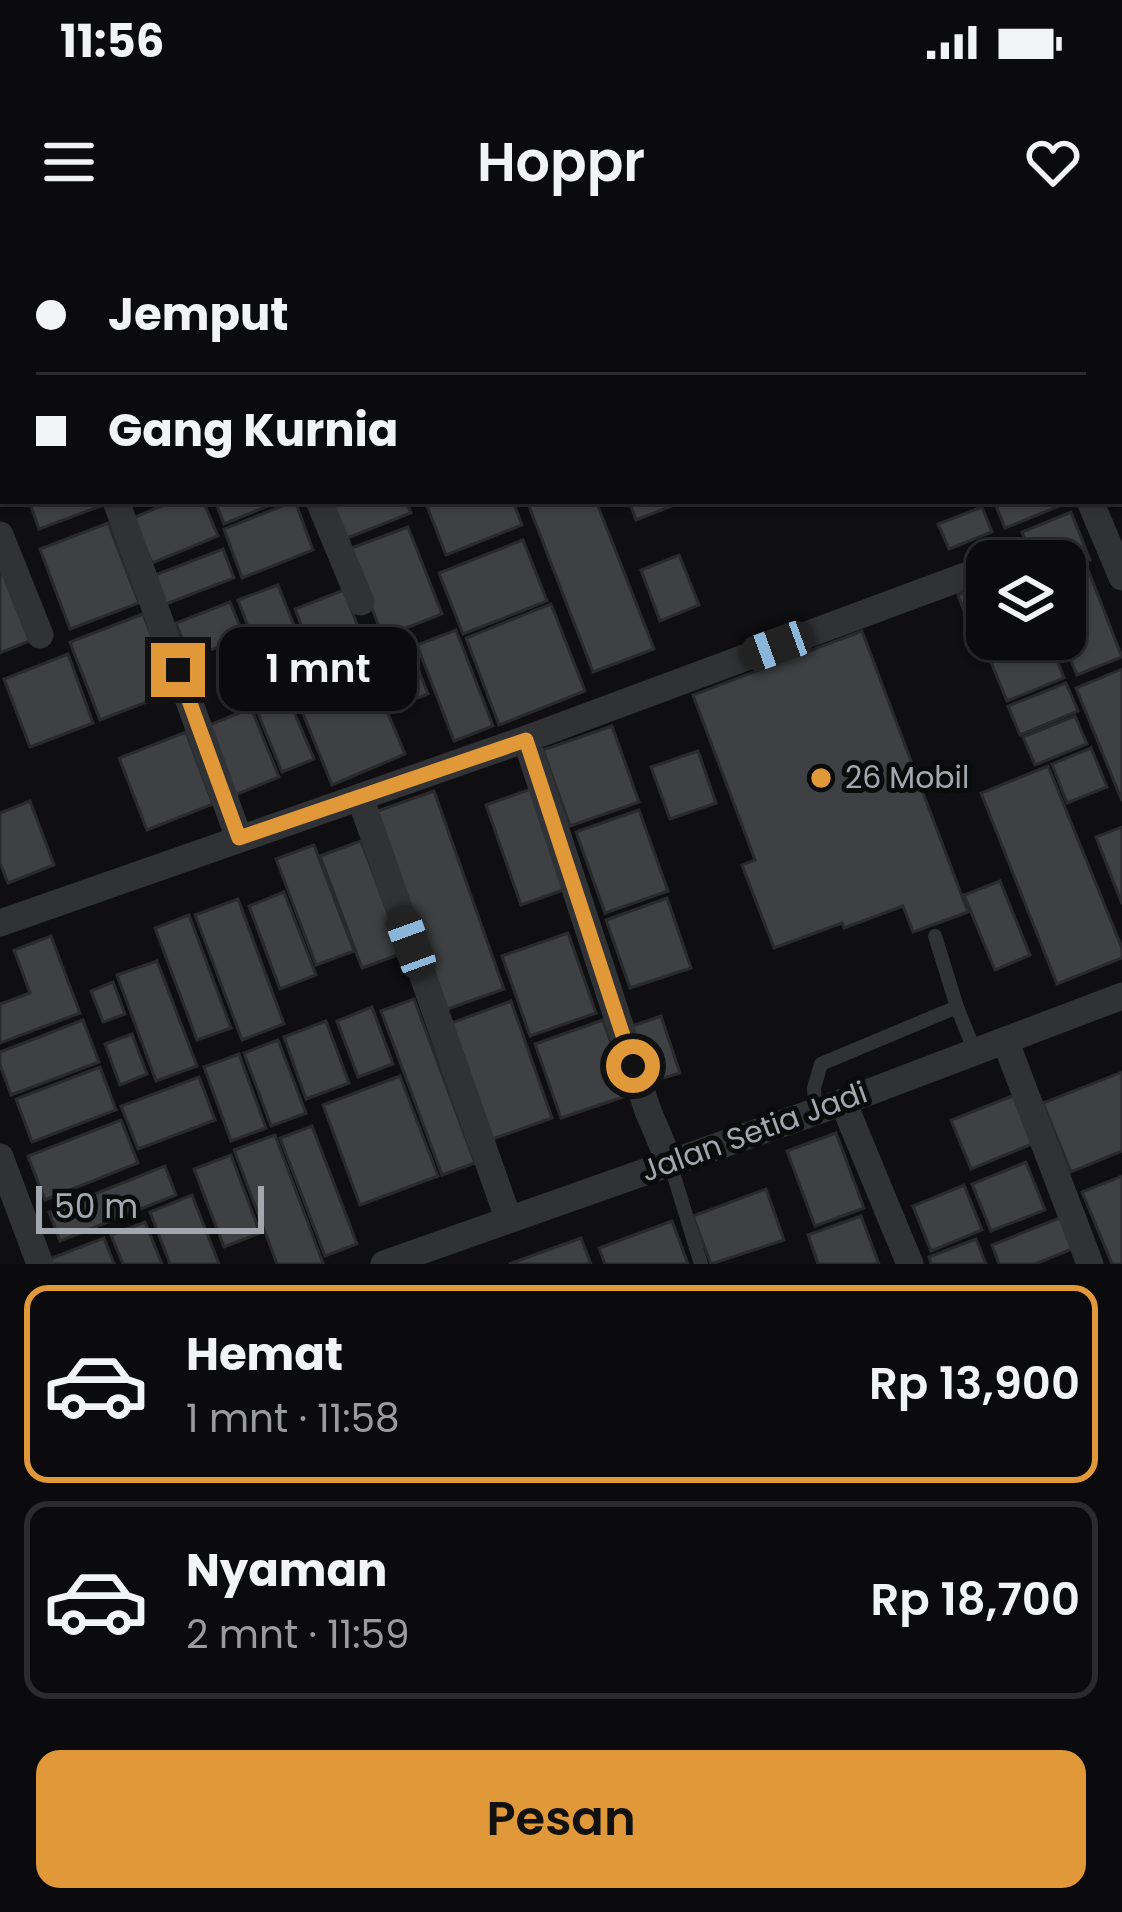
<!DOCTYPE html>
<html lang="id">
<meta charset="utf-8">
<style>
:root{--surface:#0b0b0d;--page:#19191b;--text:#f1f3f6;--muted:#9a9b9d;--line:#2b2b2e;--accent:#e09838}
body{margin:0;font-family:Poppins,sans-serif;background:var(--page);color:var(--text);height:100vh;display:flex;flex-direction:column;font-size:45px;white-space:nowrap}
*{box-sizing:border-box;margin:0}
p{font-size:39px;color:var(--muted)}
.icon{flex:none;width:66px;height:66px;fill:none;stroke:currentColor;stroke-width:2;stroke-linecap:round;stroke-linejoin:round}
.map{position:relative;height:1024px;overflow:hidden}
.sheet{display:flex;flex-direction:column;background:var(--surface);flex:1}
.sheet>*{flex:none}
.hud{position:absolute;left:0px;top:0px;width:1122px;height:264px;box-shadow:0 3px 9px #0004,0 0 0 3px var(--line);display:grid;align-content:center;height:264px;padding:0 36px;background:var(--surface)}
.controls{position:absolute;left:966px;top:300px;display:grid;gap:24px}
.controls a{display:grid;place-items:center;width:120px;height:120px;border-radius:24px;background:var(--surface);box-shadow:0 3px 9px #0004,0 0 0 3px var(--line);font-size:60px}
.scale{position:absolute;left:36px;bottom:30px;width:228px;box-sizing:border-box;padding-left:12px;border:6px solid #a2a7b0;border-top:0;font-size:33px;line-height:42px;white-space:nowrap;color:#a2a7b0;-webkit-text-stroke:9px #0a0b0b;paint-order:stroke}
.end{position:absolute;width:54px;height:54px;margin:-27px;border:15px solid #e09838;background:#111;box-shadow:0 0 0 6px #111}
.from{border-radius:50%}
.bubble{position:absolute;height:84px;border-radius:24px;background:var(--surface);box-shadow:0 3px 9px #0004,0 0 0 3px var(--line);font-size:39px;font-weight:600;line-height:84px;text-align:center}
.car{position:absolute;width:36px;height:72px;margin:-36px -18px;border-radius:15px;box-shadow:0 0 9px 3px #0007;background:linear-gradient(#222 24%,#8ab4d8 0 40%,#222 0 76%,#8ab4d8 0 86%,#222 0)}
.hud b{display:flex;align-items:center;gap:42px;height:114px;font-size:45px}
.hud b+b{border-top:3px solid var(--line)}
.hud i{width:30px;height:30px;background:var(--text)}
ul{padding:21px 0 0;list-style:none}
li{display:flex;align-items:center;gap:36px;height:198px;margin:0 24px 18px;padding:0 12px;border:6px solid var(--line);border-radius:24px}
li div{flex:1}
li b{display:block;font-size:45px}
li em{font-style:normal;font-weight:600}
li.on{border-color:var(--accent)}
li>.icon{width:108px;height:108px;stroke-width:1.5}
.primary-button{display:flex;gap:24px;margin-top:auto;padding:24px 36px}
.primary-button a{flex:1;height:138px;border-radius:24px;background:var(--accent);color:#111;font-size:48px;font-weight:600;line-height:138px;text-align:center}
.status{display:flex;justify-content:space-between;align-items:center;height:84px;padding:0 60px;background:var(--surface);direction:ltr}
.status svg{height:33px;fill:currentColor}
header{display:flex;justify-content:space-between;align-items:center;height:156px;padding:0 36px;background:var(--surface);font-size:54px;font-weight:600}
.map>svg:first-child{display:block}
.building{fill:#3e4043;stroke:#2a2a2c;stroke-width:3}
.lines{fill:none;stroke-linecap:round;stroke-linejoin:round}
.service{stroke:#313235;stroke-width:14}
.minor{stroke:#313235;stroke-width:27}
.tertiary{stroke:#313235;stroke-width:33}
.route{stroke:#e09838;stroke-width:15}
.poi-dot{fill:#e09838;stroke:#0a0b0b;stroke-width:4.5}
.labels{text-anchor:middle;stroke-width:10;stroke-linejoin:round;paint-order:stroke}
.poi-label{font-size:30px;fill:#a2a7b0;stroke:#0a0b0b;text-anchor:start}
.street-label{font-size:30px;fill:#a2a7b0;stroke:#0a0b0b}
</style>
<div class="status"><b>11:56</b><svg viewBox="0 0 49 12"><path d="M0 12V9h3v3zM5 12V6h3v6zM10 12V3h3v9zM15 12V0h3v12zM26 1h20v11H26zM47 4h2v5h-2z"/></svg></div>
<header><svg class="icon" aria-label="menu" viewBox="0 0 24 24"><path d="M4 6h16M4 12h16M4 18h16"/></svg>Hoppr<svg class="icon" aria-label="heart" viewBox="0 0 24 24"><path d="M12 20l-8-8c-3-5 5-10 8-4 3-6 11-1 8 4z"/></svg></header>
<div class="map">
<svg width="1122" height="1024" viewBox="0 0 1122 1024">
<rect width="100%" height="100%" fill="#0f0f11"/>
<!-- building -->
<g class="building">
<path d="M29,261H105L106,264L39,289Z"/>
<path d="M173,261H203L218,296L152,323L133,278Z"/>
<path d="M215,261H280L224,284Z"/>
<path d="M295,261L313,310L242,338L224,289Z"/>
<path d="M349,261H406L411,273L345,299L333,267Z"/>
<path d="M425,261H513L522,285L446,315Z"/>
<path d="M527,261H596L654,409L593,432Z"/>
<path d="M629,261H671L672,266L636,280Z"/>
<path d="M994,261H1066L1067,263L1005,288Z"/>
<path d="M982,267L992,292L949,309L938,284Z"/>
<path d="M1071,272L1090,320L1065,330V321H1033L1022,292Z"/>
<path d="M108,283L139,363L70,389L40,309Z"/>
<path d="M408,287L442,374L383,397L349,309Z"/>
<path d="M523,300L547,361L463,394L439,333Z"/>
<path d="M223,309L234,338L166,364L155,335Z"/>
<path d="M679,315L699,365L660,381L641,330Z"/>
<path d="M0,327L34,399L0,413Z"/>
<path d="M1087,327L1122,417L1077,435L1062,399L1065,336Z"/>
<path d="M987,344V391L974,397L958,355Z"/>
<path d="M278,345L308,421L267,437L238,360Z"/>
<path d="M344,350L366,408L318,427L295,369Z"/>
<path d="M230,362L244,397L190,418L176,383Z"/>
<path d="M551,364L585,451L499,485L466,398Z"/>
<path d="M143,374L173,452L100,480L70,402Z"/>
<path d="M456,390L493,486L454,501L417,405Z"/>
<path d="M862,391L968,672L913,692L903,666L844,688L842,683L774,708L742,625L755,620L693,455Z"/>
<path d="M992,399H1049L1064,438L1007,461L983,403Z"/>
<path d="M407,400L428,454L390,469L369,415Z"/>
<path d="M68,414L93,483L30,507L4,439Z"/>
<path d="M365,419L405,514L332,545L293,449Z"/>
<path d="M1122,429V561L1076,448Z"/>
<path d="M1066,443L1078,471L1020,495L1008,466Z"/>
<path d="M286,453L314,519L282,532L255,466Z"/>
<path d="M251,468L279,537L235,555L207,486Z"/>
<path d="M1075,476L1087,504L1035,525L1023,497Z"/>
<path d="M612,486L639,562L570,586L543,510Z"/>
<path d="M186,492L213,564L147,590L119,518Z"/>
<path d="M1091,508L1107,547L1067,563L1052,524Z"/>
<path d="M698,511L716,563L670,579L651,527Z"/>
<path d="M1048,526L1122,708V718L1057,744L981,553Z"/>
<path d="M531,549L566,649L521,665L486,565Z"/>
<path d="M434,551L504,749L445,770L375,572Z"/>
<path d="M30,561L54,625L8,643L0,623V573Z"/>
<path d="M639,570L668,651L605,673L576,592Z"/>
<path d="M1122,587V664L1096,597Z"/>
<path d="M361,601L403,713L362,728L320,616Z"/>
<path d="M314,605L354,711L316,725L276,619Z"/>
<path d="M1000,641L1030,715L995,730L964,655Z"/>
<path d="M284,652L316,735L280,749L249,666Z"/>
<path d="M667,658L691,728L630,748L606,680Z"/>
<path d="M238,659L284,784L242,800L195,675Z"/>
<path d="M189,675L231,788L197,800L155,688Z"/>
<path d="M568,693L596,773L530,796L502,716Z"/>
<path d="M51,696L80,773L0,803V764L30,753L14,710Z"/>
<path d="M157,721L197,826L156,841L117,735Z"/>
<path d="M113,742L125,774L103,782L91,751Z"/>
<path d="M414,759L475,923L442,935L381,771Z"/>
<path d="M511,761L552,878L487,901L446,785Z"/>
<path d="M372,767L393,824L358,837L337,781Z"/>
<path d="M661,776L680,833L647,843L629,787Z"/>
<path d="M83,780L99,822L11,855L0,825V812Z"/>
<path d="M603,780L629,855L561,878L535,804Z"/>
<path d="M326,781L349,843L306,859L284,797Z"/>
<path d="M132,794L147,834L120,845L105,804Z"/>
<path d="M278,800L306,873L271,886L244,813Z"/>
<path d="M239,814L266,888L231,901L204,827Z"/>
<path d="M100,827L116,870L32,902L16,859Z"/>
<path d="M1122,832V911L1071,932L1043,863Z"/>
<path d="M400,836L438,936L360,965L323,865Z"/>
<path d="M199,837L215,880L138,909L121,866Z"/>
<path d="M1015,855L1035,903L971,929L951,880Z"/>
<path d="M121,880L138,923L45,960L28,916Z"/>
<path d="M312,886L357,1004L325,1016L280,898Z"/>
<path d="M836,893L864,968L815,986L787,911Z"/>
<path d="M275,895L323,1023L321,1024H277L234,910Z"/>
<path d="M231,915L260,993L224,1007L194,929Z"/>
<path d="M1026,922L1045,970L991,991L972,944Z"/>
<path d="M165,926L176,955L60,1001L49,972Z"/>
<path d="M1122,936V1024H1112L1082,952Z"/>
<path d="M964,945L982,990L931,1011L913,966Z"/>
<path d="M766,949L784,1000L711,1024L693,976Z"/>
<path d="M192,955L219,1024H170L150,972Z"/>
<path d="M1067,975L1080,1006L1035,1024H999L992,1005Z"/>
<path d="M861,976L879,1024H818L808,995Z"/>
<path d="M672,981L688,1024H605L599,1008Z"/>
<path d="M145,982L162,1024H123L111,995Z"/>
<path d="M104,998L114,1024H48L47,1020Z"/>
<path d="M581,998L591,1024H509Z"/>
<path d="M976,999L986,1024H931L929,1017Z"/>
</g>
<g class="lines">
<!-- service -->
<g class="service">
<path d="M935,696L957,767"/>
<path d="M815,871L814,848L821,824L957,767L975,812"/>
<path d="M670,923L701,1024"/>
</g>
<!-- minor -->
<g class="minor">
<path d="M197,0L198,3"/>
<path d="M434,0L435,3"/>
<path d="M985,0L986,3"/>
<path d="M0,30L3,38"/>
<path d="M116,261L239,598"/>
<path d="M319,261L361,362"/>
<path d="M1090,261L1122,337"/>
<path d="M0,295L40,395"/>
<path d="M1005,321L1028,313"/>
<path d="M526,499L648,871L670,923"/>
<path d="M360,557L508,978"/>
<path d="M0,683L526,499L987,328"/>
<path d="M1005,800L1090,1024"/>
<path d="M843,862L910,1024"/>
<path d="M0,917L40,1024"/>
<path d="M384,1024L843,862L1122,756"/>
</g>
<!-- tertiary -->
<g class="tertiary">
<path d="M455,3L464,0"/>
<path d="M0,170L3,169"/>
</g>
</g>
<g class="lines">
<!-- route -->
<path class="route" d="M178,430L239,598L526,500L633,826"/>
</g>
<!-- markers -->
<circle class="poi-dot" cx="821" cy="538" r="12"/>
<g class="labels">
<!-- poi labels -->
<g class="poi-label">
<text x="845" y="548">26 Mobil</text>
</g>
<!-- street labels -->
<g class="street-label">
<text transform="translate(754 892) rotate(-20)" y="10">Jalan Setia Jadi</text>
</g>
</g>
</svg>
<div class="controls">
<a><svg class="icon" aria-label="layers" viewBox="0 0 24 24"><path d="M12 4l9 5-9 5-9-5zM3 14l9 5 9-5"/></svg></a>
</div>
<div class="scale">50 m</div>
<i class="end from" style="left:633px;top:826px"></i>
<i class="end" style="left:178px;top:430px"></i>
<div class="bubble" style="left:219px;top:387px;width:198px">1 mnt</div>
<i class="car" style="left:777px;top:406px;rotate:250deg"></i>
<i class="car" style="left:411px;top:703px;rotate:340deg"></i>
<div class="hud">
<b><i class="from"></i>Jemput</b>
<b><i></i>Gang Kurnia</b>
</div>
</div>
<section class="sheet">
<ul>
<li class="on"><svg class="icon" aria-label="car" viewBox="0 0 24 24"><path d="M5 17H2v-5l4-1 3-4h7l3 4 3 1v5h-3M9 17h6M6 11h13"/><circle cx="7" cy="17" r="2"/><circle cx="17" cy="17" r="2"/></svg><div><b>Hemat</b><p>1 mnt · 11:58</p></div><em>Rp 13,900</em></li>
<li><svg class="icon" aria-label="car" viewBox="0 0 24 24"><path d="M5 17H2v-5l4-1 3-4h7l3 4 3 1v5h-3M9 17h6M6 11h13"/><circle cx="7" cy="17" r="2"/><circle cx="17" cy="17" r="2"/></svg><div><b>Nyaman</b><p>2 mnt · 11:59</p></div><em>Rp 18,700</em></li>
</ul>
<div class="primary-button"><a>Pesan</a></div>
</section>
